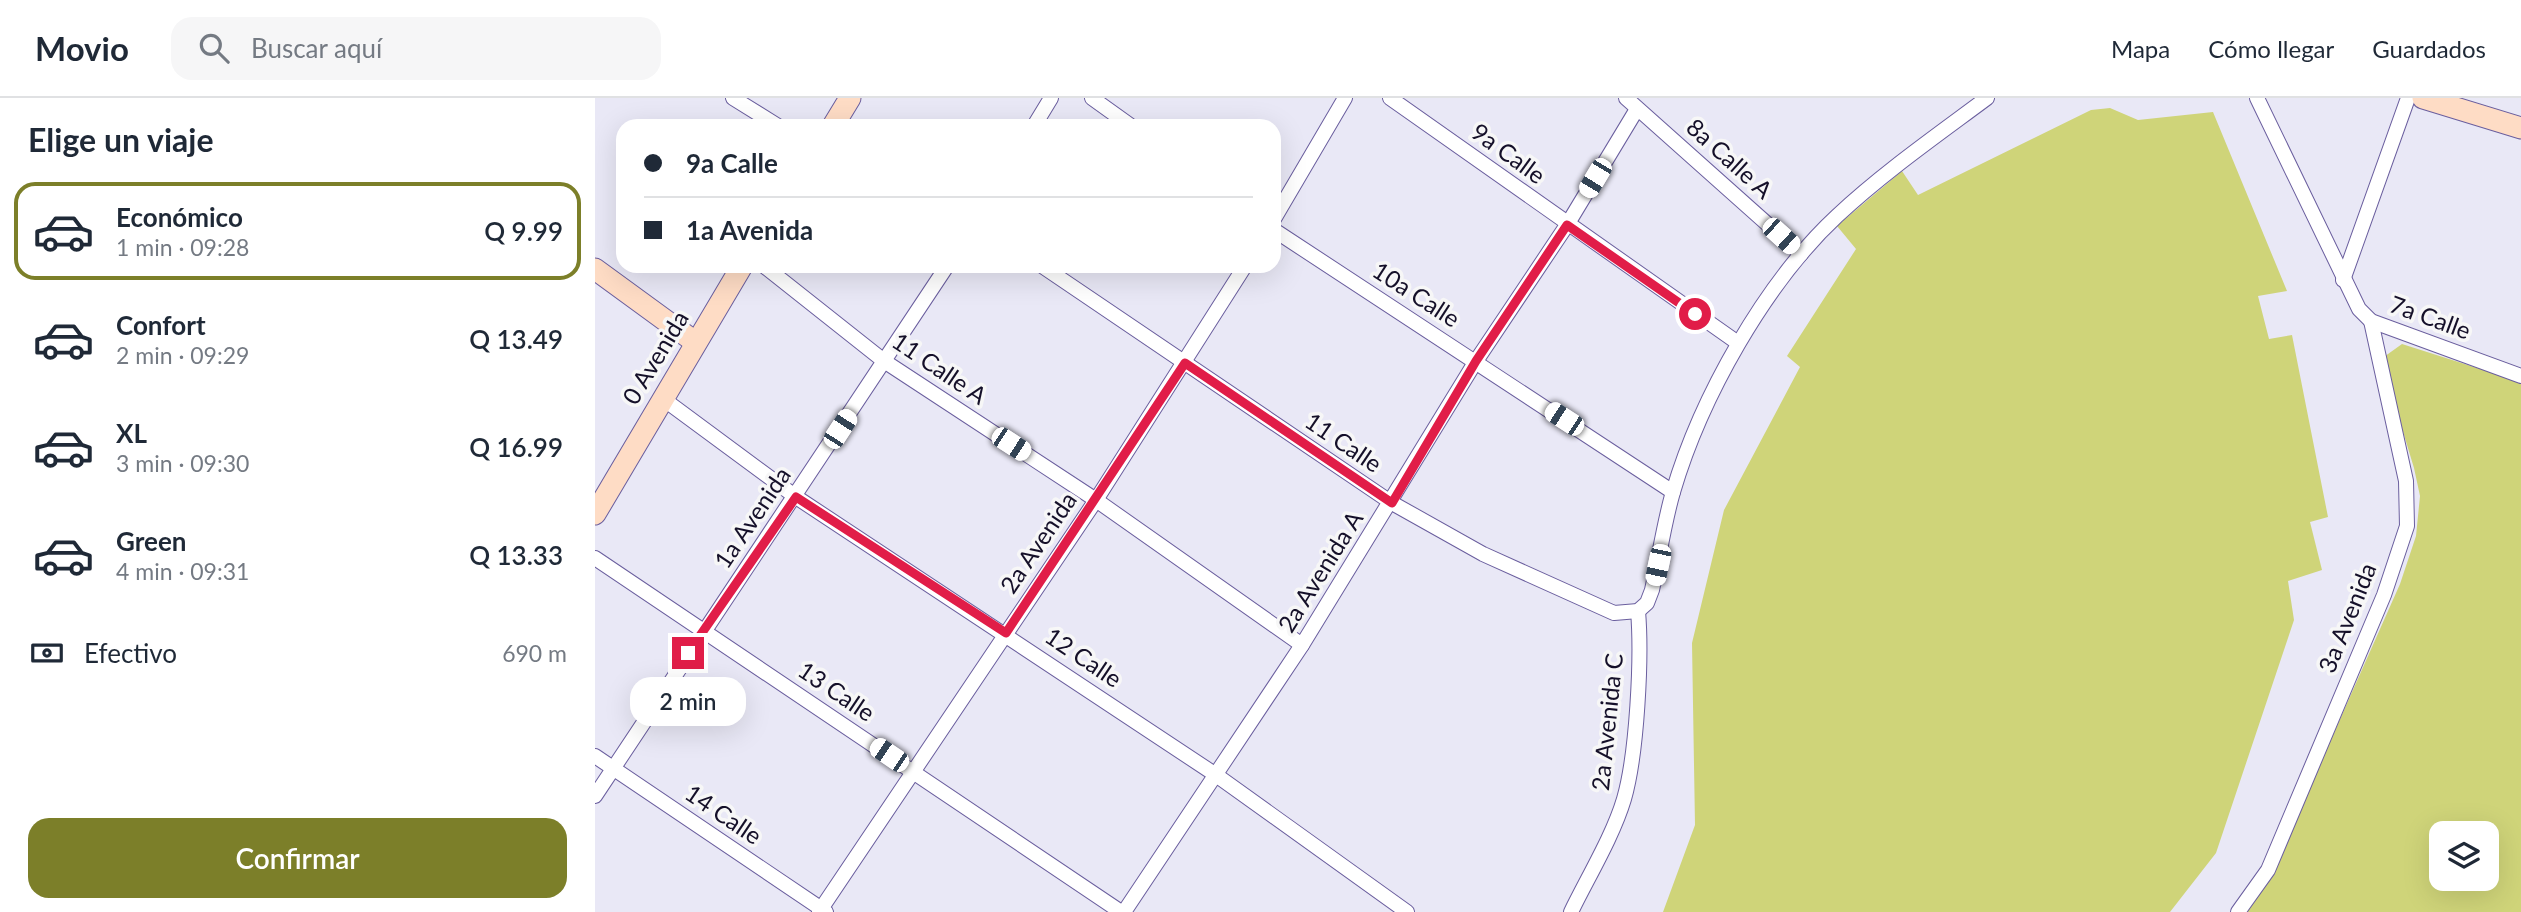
<!DOCTYPE html>
<html lang="es">
<meta charset="utf-8">
<style>
:root{--surface:#fff;--page:#f6f6f7;--text:#1f2937;--muted:#747a83;--line:#e0e1e3;--accent:#7c7f29}
body{margin:0;font-family:Lato,sans-serif;background:var(--page);color:var(--text);height:100vh;display:flex;flex-direction:column;font-size:26px;white-space:nowrap}
*{box-sizing:border-box;margin:0}
p{font-size:23px;color:var(--muted)}
.icon{flex:none;width:38px;height:38px;fill:none;stroke:currentColor;stroke-width:2;stroke-linecap:round;stroke-linejoin:round}
.map{position:relative;flex:1;overflow:hidden}
.sheet{display:flex;flex-direction:column;background:var(--surface);width:595px}
.sheet>*{flex:none}
.banner{position:absolute;left:21px;top:21px;width:665px;height:154px;border-radius:21px;box-shadow:0 7px 28px #0002;display:grid;align-content:center;height:154px;padding:0 28px;background:var(--surface)}
.fabs{position:absolute;left:1834px;top:723px;display:grid;gap:14px}
.fabs a{display:grid;place-items:center;width:70px;height:70px;border-radius:14px;background:var(--surface);box-shadow:0 7px 28px #0002;font-size:35px}
.end{position:absolute;width:32px;height:32px;margin:-16px;border:9px solid #e11d48;background:#fff;box-shadow:0 0 0 4px #fff}
.from{border-radius:50%}
.bubble{position:absolute;height:49px;border-radius:21px;background:var(--surface);box-shadow:0 7px 28px #0002;font-size:23px;font-weight:600;line-height:49px;text-align:center}
.car{position:absolute;width:21px;height:42px;margin:-21px -10px;border-radius:9px;box-shadow:0 0 5px 2px #0007;background:linear-gradient(#fff 24%,#345 0 40%,#fff 0 76%,#345 0 86%,#fff 0)}
.banner b{display:flex;align-items:center;gap:24px;height:66px;font-size:26px}
.banner b+b{border-top:2px solid var(--line)}
.banner i{width:18px;height:18px;background:var(--text)}
ul{padding:0;list-style:none}
li{display:flex;align-items:center;gap:21px;height:98px;margin:0 14px 10px;padding:0 14px;border:4px solid transparent;border-radius:21px}
li div{flex:1}
li b{display:block;font-size:26px}
li em{font-style:normal;font-weight:600}
li.on{border-color:var(--accent)}
li>.icon{width:63px;height:63px;stroke-width:1.5}
h2{padding:0 28px;font-size:32px;line-height:84px}
.pay{display:flex;align-items:center;gap:18px;height:77px;padding:0 28px;font-size:26px}
.pay p{margin-inline-start:auto}
.action{display:flex;gap:14px;margin-top:auto;padding:14px 28px}
.action a{flex:1;height:80px;border-radius:21px;background:var(--accent);color:#fff;font-size:28px;font-weight:600;line-height:80px;text-align:center}
header{display:flex;align-items:center;gap:42px;box-sizing:border-box;height:98px;padding:0 35px;background:var(--surface);border-bottom:2px solid var(--line)}
header strong{font-size:33px}
nav{display:flex;gap:38px;margin-inline-start:auto;font-size:24px}
.search{width:490px;height:63px;background:var(--page);display:flex;align-items:center;gap:18px;box-sizing:border-box;padding:0 24px;border-radius:21px;color:var(--muted);font-size:26px}
main{display:flex;flex:1;min-height:0}
.map>svg:first-child{display:block}
.green{fill:#cfd479;fill-rule:evenodd}
.lines{fill:none;stroke-linecap:round;stroke-linejoin:round}
.street-casing{stroke:#6a5e9e;stroke-width:16}
.secondary-casing{stroke:#6a5e9e;stroke-width:23}
.street{stroke:#fff;stroke-width:14}
.secondary{stroke:#fedcc5;stroke-width:21}
.route{stroke:#e11d48;stroke-width:9}
.labels{text-anchor:middle;stroke-width:7;stroke-linejoin:round;paint-order:stroke}
.street-label{font-size:24px;fill:#151029;stroke:#f7f7f7}
</style>
<header>
<strong>Movio</strong>
<div class="search"><svg class="icon" aria-label="search" viewBox="0 0 24 24"><circle cx="10" cy="10" r="6"/><path d="M15 15l6 6"/></svg>Buscar aquí</div>
<nav><a>Mapa</a><a>Cómo llegar</a><a>Guardados</a></nav>
</header>
<main>
<section class="sheet">
<h2>Elige un viaje</h2>
<ul>
<li class="on"><svg class="icon" aria-label="car" viewBox="0 0 24 24"><path d="M5 17H2v-5l4-1 3-4h7l3 4 3 1v5h-3M9 17h6M6 11h13"/><circle cx="7" cy="17" r="2"/><circle cx="17" cy="17" r="2"/></svg><div><b>Económico</b><p>1 min · 09:28</p></div><em>Q 9.99</em></li>
<li><svg class="icon" aria-label="car" viewBox="0 0 24 24"><path d="M5 17H2v-5l4-1 3-4h7l3 4 3 1v5h-3M9 17h6M6 11h13"/><circle cx="7" cy="17" r="2"/><circle cx="17" cy="17" r="2"/></svg><div><b>Confort</b><p>2 min · 09:29</p></div><em>Q 13.49</em></li>
<li><svg class="icon" aria-label="car" viewBox="0 0 24 24"><path d="M5 17H2v-5l4-1 3-4h7l3 4 3 1v5h-3M9 17h6M6 11h13"/><circle cx="7" cy="17" r="2"/><circle cx="17" cy="17" r="2"/></svg><div><b>XL</b><p>3 min · 09:30</p></div><em>Q 16.99</em></li>
<li><svg class="icon" aria-label="car" viewBox="0 0 24 24"><path d="M5 17H2v-5l4-1 3-4h7l3 4 3 1v5h-3M9 17h6M6 11h13"/><circle cx="7" cy="17" r="2"/><circle cx="17" cy="17" r="2"/></svg><div><b>Green</b><p>4 min · 09:31</p></div><em>Q 13.33</em></li>
</ul>
<div class="pay"><svg class="icon" aria-label="cash" viewBox="0 0 24 24"><path d="M3 7h18v10H3z"/><circle cx="12" cy="12" r="2"/></svg>Efectivo<p>690 m</p></div>
<div class="action"><a>Confirmar</a></div>
</section>
<div class="map">
<svg width="1926" height="814" viewBox="0 0 1926 814">
<rect width="100%" height="100%" fill="#e9e8f6"/>
<!-- green -->
<g class="green">
<path d="M1515,10L1543,22L1618,14L1692,193L1663,198L1674,241L1697,237L1733,419L1715,424L1727,472L1693,483L1699,522L1621,755L1575,814H1068L1100,727L1097,545L1129,412L1205,269L1192,258L1261,151L1242,128L1307,73L1323,97L1496,12Z"/>
<path d="M1807,246L1926,284V814H1645L1702,718L1805,486L1821,438L1825,398L1819,370L1786,261ZM1846,735H1892V780H1846Z"/>
</g>
<g class="lines">
<!-- street casing -->
<g class="street-casing">
<g id="street">
<path d="M138,0L183,28"/>
<path d="M497,0L536,28"/>
<path d="M795,0L1143,245"/>
<path d="M1031,0L1206,156"/>
<path d="M1662,0L1764,211L1776,223L1926,278"/>
<path d="M439,28L456,0"/>
<path d="M679,121L750,0"/>
<path d="M679,132L1078,394"/>
<path d="M169,168L289,263L501,402L707,547"/>
<path d="M447,168L797,405L888,456L1019,515L1043,513L1052,505L1057,492C1064,460 1069,425 1078,394C1106,299 1170,185 1242,118C1288,75 1341,38 1392,0"/>
<path d="M1748,182L1813,0"/>
<path d="M67,300L201,399L621,677L812,814"/>
<path d="M0,460L526,814"/>
<path d="M0,658L231,814"/>
<path d="M0,698L352,168"/>
<path d="M224,814L501,402L650,168"/>
<path d="M529,814L707,547L881,263L972,127L1042,11"/>
<path d="M976,814C993,779 1018,738 1029,701C1042,656 1047,560 1043,513"/>
<path d="M1643,814L1673,772L1789,497L1812,428L1811,383L1776,223"/>
</g>
</g>
<!-- secondary casing -->
<g class="secondary-casing">
<g id="secondary">
<path d="M1828,0L1926,30"/>
<path d="M238,28L255,0"/>
<path d="M0,171L100,244"/>
<path d="M0,416L147,168"/>
</g>
</g>
<!-- street -->
<use href="#street" class="street"/>
<!-- secondary -->
<use href="#secondary" class="secondary"/>
</g>
<g class="lines">
<!-- route -->
<path class="route" d="M93,555L201,399L411,535L590,265L797,405L881,263L972,127L1100,216"/>
</g>
<g class="labels">
<!-- street labels -->
<g class="street-label">
<text transform="translate(913 56) rotate(36)" y="8">9a Calle</text>
<text transform="translate(1134 61) rotate(42)" y="8">8a Calle A</text>
<text transform="translate(821 197) rotate(33)" y="8">10a Calle</text>
<text transform="translate(1835 220) rotate(20)" y="8">7a Calle</text>
<text transform="translate(61 260) rotate(-59)" y="8">0 Avenida</text>
<text transform="translate(344 271) rotate(34)" y="8">11 Calle A</text>
<text transform="translate(748 345) rotate(34)" y="8">11 Calle</text>
<text transform="translate(158 420) rotate(-56)" y="8">1a Avenida</text>
<text transform="translate(444 445) rotate(-56)" y="8">2a Avenida</text>
<text transform="translate(726 474) rotate(-58)" y="8">2a Avenida A</text>
<text transform="translate(1753 520) rotate(-68)" y="8">3a Avenida</text>
<text transform="translate(488 560) rotate(34)" y="8">12 Calle</text>
<text transform="translate(241 594) rotate(34)" y="8">13 Calle</text>
<text transform="translate(1013 624) rotate(-84)" y="8">2a Avenida C</text>
<text transform="translate(128 717) rotate(34)" y="8">14 Calle</text>
</g>
</g>
</svg>
<div class="fabs">
<a><svg class="icon" aria-label="layers" viewBox="0 0 24 24"><path d="M12 4l9 5-9 5-9-5zM3 14l9 5 9-5"/></svg></a>
</div>
<i class="end from" style="left:1100px;top:216px"></i>
<i class="end" style="left:93px;top:555px"></i>
<div class="bubble" style="left:35px;top:579px;width:116px">2 min</div>
<i class="car" style="left:1000px;top:80px;rotate:211deg"></i>
<i class="car" style="left:1186px;top:138px;rotate:132deg"></i>
<i class="car" style="left:969px;top:321px;rotate:303deg"></i>
<i class="car" style="left:245px;top:331px;rotate:33deg"></i>
<i class="car" style="left:416px;top:346px;rotate:123deg"></i>
<i class="car" style="left:1063px;top:467px;rotate:192deg"></i>
<i class="car" style="left:294px;top:657px;rotate:304deg"></i>
<div class="banner">
<b><i class="from"></i>9a Calle</b>
<b><i></i>1a Avenida</b>
</div>
</div>
</main>
